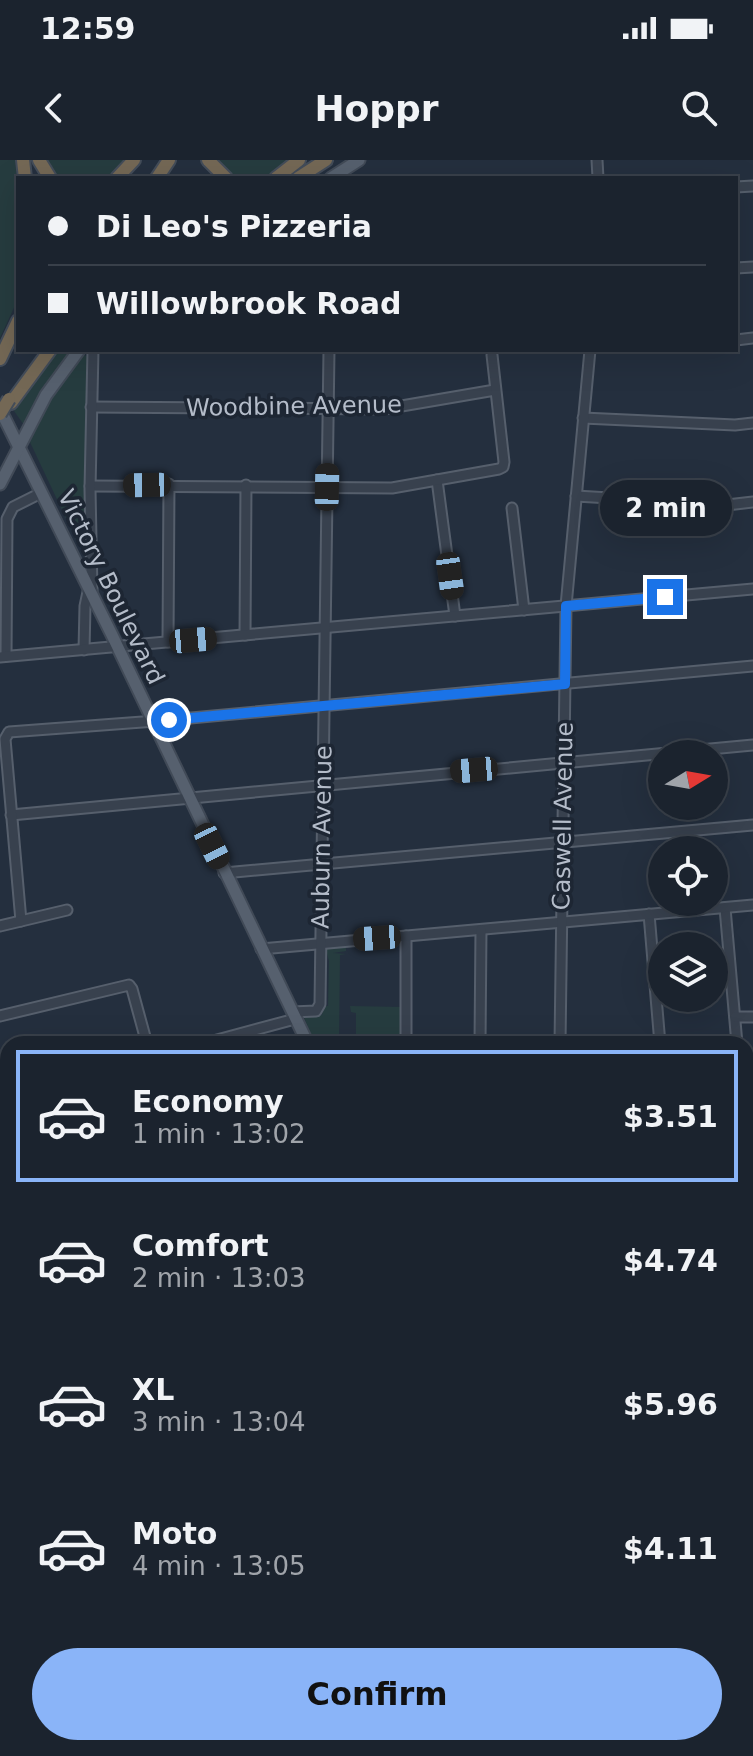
<!DOCTYPE html>
<meta charset="utf-8">
<style>
:root{--surface:#1b232e;--page:#282f3a;--text:#f1f3f6;--muted:#a0a4aa;--line:#39404a;--accent:#8ab4f8}
body{margin:0;font-family:"DejaVu Sans",sans-serif;background:var(--page);color:var(--text);height:100vh;display:flex;flex-direction:column;font-size:30px;white-space:nowrap}
*{box-sizing:border-box;margin:0}
p{font-size:26px;color:var(--muted)}
.icon{flex:none;width:44px;height:44px;fill:none;stroke:currentColor;stroke-width:2;stroke-linecap:round;stroke-linejoin:round}
.map{position:relative;flex:1;overflow:hidden}
.panel{position:absolute;left:0px;top:876px;width:754px;height:720px;display:flex;flex-direction:column;background:var(--surface);border-radius:24px 24px 0 0;box-shadow:0 8px 32px #0002,0 0 0 2px var(--line)}
.panel>*{flex:none}
.hud{position:absolute;left:16px;top:16px;width:722px;height:176px;border-radius:0px;box-shadow:0 8px 32px #0002,0 0 0 2px var(--line);display:grid;align-content:center;height:176px;padding:0 32px;background:var(--surface)}
.needle{width:52px;rotate:79deg}
.controls{position:absolute;left:648px;top:580px;display:grid;gap:16px}
.controls a{display:grid;place-items:center;width:80px;height:80px;border-radius:50%;background:var(--surface);box-shadow:0 8px 32px #0002,0 0 0 2px var(--line);font-size:40px}
.end{position:absolute;width:36px;height:36px;margin:-18px;border:10px solid #1a73e8;background:#fff;box-shadow:0 0 0 4px #fff}
.from{border-radius:50%}
.bubble{position:absolute;height:56px;border-radius:28px;background:var(--surface);box-shadow:0 8px 32px #0002,0 0 0 2px var(--line);font-size:26px;font-weight:600;line-height:56px;text-align:center}
.car{position:absolute;width:24px;height:48px;margin:-24px -12px;border-radius:10px;box-shadow:0 0 6px 2px #0007;background:linear-gradient(#222 24%,#8ab4d8 0 40%,#222 0 76%,#8ab4d8 0 86%,#222 0)}
.hud b{display:flex;align-items:center;gap:28px;height:76px;font-size:30px}
.hud b+b{border-top:2px solid var(--line)}
.hud i{width:20px;height:20px;background:var(--text)}
ul{padding:14px 0 0;list-style:none}
li{display:flex;align-items:center;gap:24px;height:132px;margin:0 16px 12px;padding:0 16px;border:4px solid transparent;border-radius:0px}
li div{flex:1}
li b{display:block;font-size:30px}
li em{font-style:normal;font-weight:600}
li.active{border-color:var(--accent)}
li>.icon{width:72px;height:72px;stroke-width:1.5}
.primary-button{display:flex;gap:16px;margin-top:auto;padding:16px 32px}
.primary-button a{flex:1;height:92px;border-radius:48px;background:var(--accent);color:#111;font-size:32px;font-weight:600;line-height:92px;text-align:center}
.status{display:flex;justify-content:space-between;align-items:center;height:56px;padding:0 40px;background:var(--surface);direction:ltr}
.status svg{height:22px;fill:currentColor}
header{display:flex;justify-content:space-between;align-items:center;height:104px;padding:0 32px;background:var(--surface);font-size:36px;font-weight:600}
.map>svg:first-child{display:block}
.green{fill:#263c3f}
.lines{fill:none;stroke-linecap:round;stroke-linejoin:round}
.minor-casing{stroke:#565f6c;stroke-width:13}
.major-casing{stroke:#414a57;stroke-width:15}
.highway-casing{stroke:#434c59;stroke-width:16}
.minor{stroke:#38414e;stroke-width:9}
.major{stroke:#56606e;stroke-width:11}
.highway{stroke:#746855;stroke-width:12}
.highway-bridge-casing{stroke:#434c59;stroke-width:16;stroke-linecap:butt}
.highway-bridge{stroke:#746855;stroke-width:12}
.route{stroke:#1a73e8;stroke-width:10}
.labels{text-anchor:middle;stroke-width:7;stroke-linejoin:round;paint-order:stroke}
.street-label{font-size:24px;fill:#b4bcc9;stroke:#1d2633}
</style>
<div class="status"><b>12:59</b><svg viewBox="0 0 49 12"><path d="M0 12V9h3v3zM5 12V6h3v6zM10 12V3h3v9zM15 12V0h3v12zM26 1h20v11H26zM47 4h2v5h-2z"/></svg></div>
<header><svg class="icon" aria-label="back" viewBox="0 0 24 24"><path d="M15 5l-7 7 7 7"/></svg>Hoppr<svg class="icon" aria-label="search" viewBox="0 0 24 24"><circle cx="10" cy="10" r="6"/><path d="M15 15l6 6"/></svg></header>
<div class="map">
<svg width="753" height="1596" viewBox="0 0 753 1596">
<rect width="100%" height="100%" fill="#242f3e"/>
<!-- green -->
<g class="green">
<path d="M0,0H15L18,28V139L0,178Z"/>
<path d="M45,0H124L110,18H58Z"/>
<path d="M211,0H294L268,18H231Z"/>
<path d="M55,190H73L48,221L24,265L14,251L25,230Z"/>
<path d="M84,195L88,197L86,329H84L86,330L85,390L79,386L29,280L52,238Z"/>
<path d="M346,785V791L333,793L346,794L340,795L339,882L345,884H315L303,855H322L323,846H328L329,801L326,790L327,787Z"/>
<path d="M350,846L403,847L402,884H385L386,879L401,878L356,877V853L351,852Z"/>
</g>
<g class="lines">
<!-- minor casing -->
<g class="minor-casing">
<g id="minor">
<path d="M597,0L598,18"/>
<path d="M736,27L753,26"/>
<path d="M736,108L753,107"/>
<path d="M736,180L753,178"/>
<path d="M91,247L384,249L495,230"/>
<path d="M583,258L735,265L753,263"/>
<path d="M437,320L455,456"/>
<path d="M90,326L392,328L499,309L503,307L504,302L492,195"/>
<path d="M576,336L727,345L753,342"/>
<path d="M512,348L524,450"/>
<path d="M92,431L90,329L93,190"/>
<path d="M245,475L246,325"/>
<path d="M168,482L169,324"/>
<path d="M84,490L85,446L89,427"/>
<path d="M6,496L7,359L13,347L41,333"/>
<path d="M0,497L753,429"/>
<path d="M11,655L753,585"/>
<path d="M224,713L753,665"/>
<path d="M725,748L737,884"/>
<path d="M649,754L660,884"/>
<path d="M21,761L5,579L9,572L169,560L753,506"/>
<path d="M0,766L67,750"/>
<path d="M406,776V884"/>
<path d="M261,789L753,745"/>
<path d="M292,852L316,851L320,844L329,190"/>
<path d="M0,856L129,825L132,829L147,884"/>
<path d="M735,857H753"/>
<path d="M202,884L295,859"/>
<path d="M480,884L481,770"/>
<path d="M560,884L566,446L590,190"/>
<path d="M746,936H753"/>
<path d="M0,938L8,936"/>
<path d="M746,1016H753"/>
<path d="M0,1021L8,1018"/>
<path d="M746,1119H753"/>
<path d="M746,1188H753"/>
<path d="M746,1245H753"/>
<path d="M746,1308H753"/>
<path d="M746,1371H753"/>
<path d="M0,1453L8,1451"/>
<path d="M0,1533L8,1531"/>
<path d="M746,1569L753,1562"/>
<path d="M335,1588L337,1596"/>
<path d="M705,1588L706,1596"/>
<path d="M387,1596L430,1588"/>
<path d="M718,1596L726,1588"/>
</g>
</g>
<!-- major casing -->
<g class="major-casing">
<g id="major">
<path d="M331,18L359,0"/>
<path d="M0,249L111,473L308,884"/>
<path d="M0,324L46,235L79,190"/>
<path d="M0,1056L8,1086"/>
<path d="M0,1397L8,1427"/>
<path d="M51,1588L53,1596"/>
<path d="M142,1588L144,1596"/>
<path d="M579,1588L581,1596"/>
</g>
</g>
<!-- highway casing -->
<g class="highway-casing">
<g id="highway">
<path d="M23,0L25,18"/>
<path d="M39,0L50,18"/>
<path d="M208,0L226,18"/>
<path d="M117,18L134,0"/>
<path d="M157,18L169,0"/>
<path d="M276,18L299,0"/>
<path d="M298,18L326,0"/>
<path d="M0,199L18,161"/>
<path d="M11,243L50,190"/>
<path d="M0,1185L8,1215"/>
<path d="M0,1271L8,1302"/>
<path d="M64,1588L65,1596"/>
<path d="M85,1588L87,1596"/>
<path d="M109,1588L111,1596"/>
<path d="M131,1588L134,1596"/>
</g>
</g>
<!-- minor -->
<use href="#minor" class="minor"/>
<!-- major -->
<use href="#major" class="major"/>
<!-- highway -->
<use href="#highway" class="highway"/>
<!-- highway-bridge casing -->
<g class="highway-bridge-casing">
<path id="highway-bridge" d="M0,254L9,239"/>
</g>
<!-- highway-bridge -->
<use href="#highway-bridge" class="highway-bridge"/>
</g>
<g class="lines">
<!-- route -->
<path class="route" d="M169,560L565,524L566,446L665,437"/>
</g>
<g class="labels">
<!-- street labels -->
<g class="street-label">
<text transform="translate(294 246) rotate(-1)" y="8">Woodbine Avenue</text>
<text transform="translate(111 427) rotate(64)" y="8">Victory Boulevard</text>
<text transform="translate(563 656) rotate(-89)" y="8">Caswell Avenue</text>
<text transform="translate(322 677) rotate(-89)" y="8">Auburn Avenue</text>
</g>
</g>
</svg>
<div class="controls">
<a><svg class="needle" viewBox="-14 -14 28 28"><path d="M0-13l5 13h-10z" fill="#e53935"/><path d="M0 13l5-13h-10z" fill="#a0a4aa"/></svg></a>
<a><svg class="icon" aria-label="locate" viewBox="0 0 24 24"><circle cx="12" cy="12" r="6"/><path d="M12 2v4M12 18v4M2 12h4M18 12h4"/></svg></a>
<a><svg class="icon" aria-label="layers" viewBox="0 0 24 24"><path d="M12 4l9 5-9 5-9-5zM3 14l9 5 9-5"/></svg></a>
</div>
<i class="end from" style="left:169px;top:560px"></i>
<i class="end" style="left:665px;top:437px"></i>
<div class="bubble" style="left:600px;top:320px;width:132px">2 min</div>
<i class="car" style="left:147px;top:325px;rotate:269deg"></i>
<i class="car" style="left:327px;top:327px;rotate:1deg"></i>
<i class="car" style="left:450px;top:416px;rotate:172deg"></i>
<i class="car" style="left:193px;top:480px;rotate:85deg"></i>
<i class="car" style="left:474px;top:610px;rotate:265deg"></i>
<i class="car" style="left:212px;top:686px;rotate:154deg"></i>
<i class="car" style="left:377px;top:778px;rotate:266deg"></i>
<div class="hud">
<b><i class="from"></i>Di Leo's Pizzeria</b>
<b><i></i>Willowbrook Road</b>
</div>
<section class="panel">
<ul>
<li class="active"><svg class="icon" aria-label="car" viewBox="0 0 24 24"><path d="M5 17H2v-5l4-1 3-4h7l3 4 3 1v5h-3M9 17h6M6 11h13"/><circle cx="7" cy="17" r="2"/><circle cx="17" cy="17" r="2"/></svg><div><b>Economy</b><p>1 min · 13:02</p></div><em>$3.51</em></li>
<li><svg class="icon" aria-label="car" viewBox="0 0 24 24"><path d="M5 17H2v-5l4-1 3-4h7l3 4 3 1v5h-3M9 17h6M6 11h13"/><circle cx="7" cy="17" r="2"/><circle cx="17" cy="17" r="2"/></svg><div><b>Comfort</b><p>2 min · 13:03</p></div><em>$4.74</em></li>
<li><svg class="icon" aria-label="car" viewBox="0 0 24 24"><path d="M5 17H2v-5l4-1 3-4h7l3 4 3 1v5h-3M9 17h6M6 11h13"/><circle cx="7" cy="17" r="2"/><circle cx="17" cy="17" r="2"/></svg><div><b>XL</b><p>3 min · 13:04</p></div><em>$5.96</em></li>
<li><svg class="icon" aria-label="car" viewBox="0 0 24 24"><path d="M5 17H2v-5l4-1 3-4h7l3 4 3 1v5h-3M9 17h6M6 11h13"/><circle cx="7" cy="17" r="2"/><circle cx="17" cy="17" r="2"/></svg><div><b>Moto</b><p>4 min · 13:05</p></div><em>$4.11</em></li>
</ul>
<div class="primary-button"><a>Confirm</a></div>
</section>
</div>
